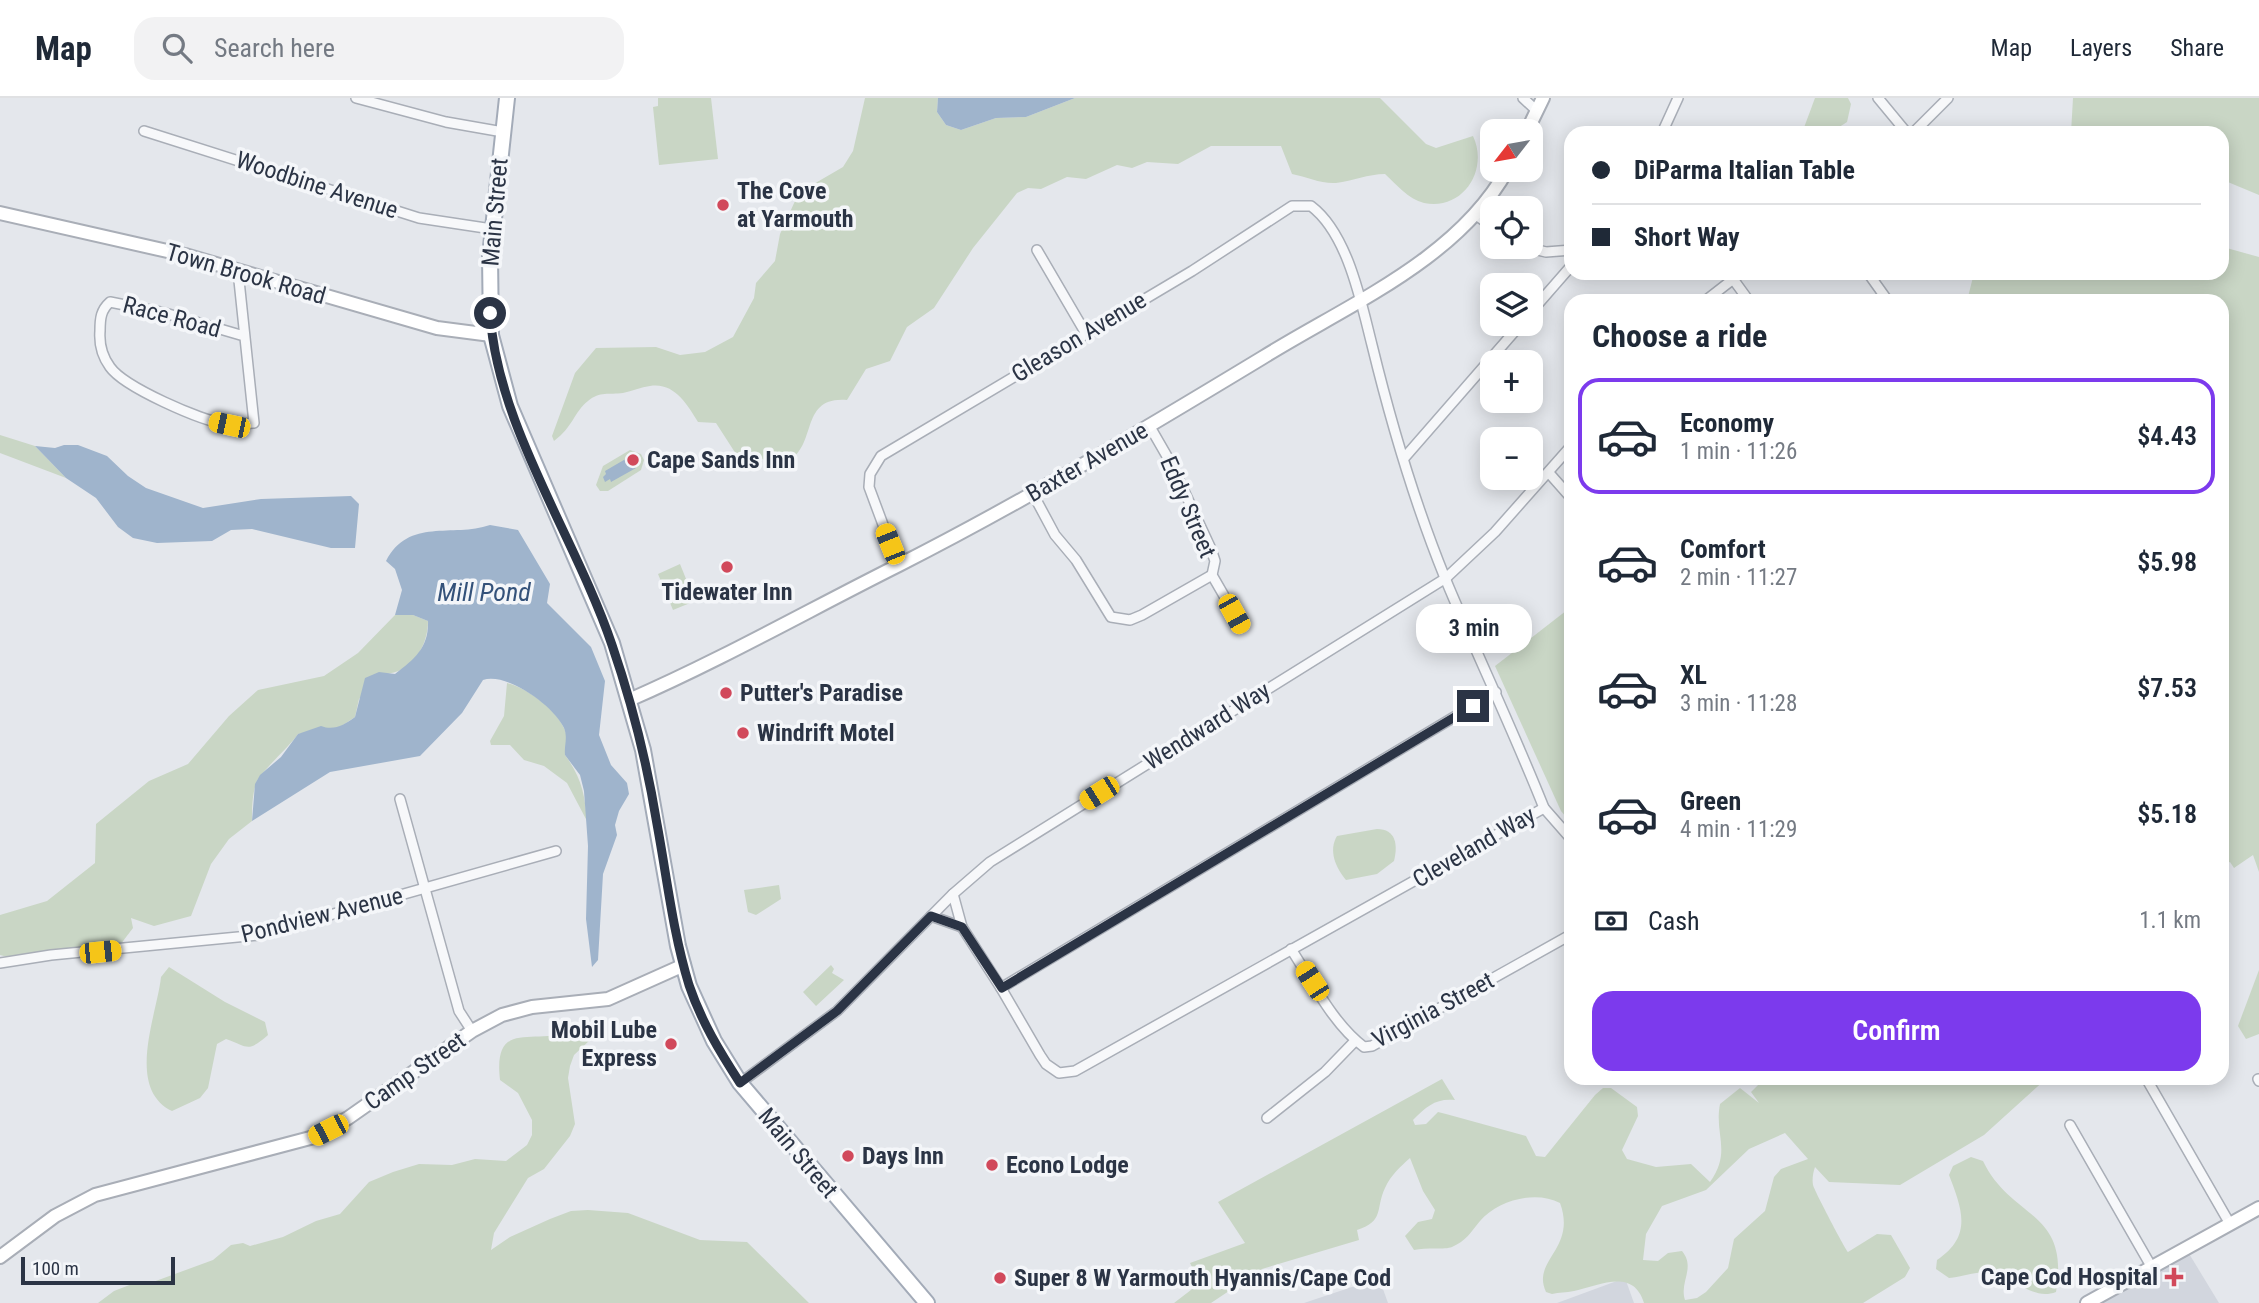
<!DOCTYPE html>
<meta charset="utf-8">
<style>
:root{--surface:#fff;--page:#f2f2f3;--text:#1f2937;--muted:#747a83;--line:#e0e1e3;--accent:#7c3aed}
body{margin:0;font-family:"Roboto Condensed",sans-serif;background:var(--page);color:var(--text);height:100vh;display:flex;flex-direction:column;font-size:26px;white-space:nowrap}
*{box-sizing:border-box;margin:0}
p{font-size:23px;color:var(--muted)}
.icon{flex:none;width:38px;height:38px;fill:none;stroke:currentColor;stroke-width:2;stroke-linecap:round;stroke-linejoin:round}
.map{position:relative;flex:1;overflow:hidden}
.details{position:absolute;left:1564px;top:196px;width:665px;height:791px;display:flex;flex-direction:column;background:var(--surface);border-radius:21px;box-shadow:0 4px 18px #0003}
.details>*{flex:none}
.guide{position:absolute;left:1564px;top:28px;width:665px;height:154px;border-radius:21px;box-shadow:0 4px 18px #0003;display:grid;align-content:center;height:154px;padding:0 28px;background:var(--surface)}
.needle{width:46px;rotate:239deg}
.tools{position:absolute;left:1480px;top:21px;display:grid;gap:14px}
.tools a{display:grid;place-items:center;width:63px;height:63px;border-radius:14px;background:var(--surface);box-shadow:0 4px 18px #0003;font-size:35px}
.scale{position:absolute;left:21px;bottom:18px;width:154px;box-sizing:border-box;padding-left:7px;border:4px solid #2b3445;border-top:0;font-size:19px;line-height:24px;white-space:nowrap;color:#2b3445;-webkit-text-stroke:5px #f4f6f9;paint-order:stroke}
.end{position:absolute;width:32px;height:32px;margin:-16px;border:9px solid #2b3445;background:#fff;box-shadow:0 0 0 4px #fff}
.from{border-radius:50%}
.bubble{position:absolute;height:49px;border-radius:21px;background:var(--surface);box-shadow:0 4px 18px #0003;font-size:23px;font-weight:600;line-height:49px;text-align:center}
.car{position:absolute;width:21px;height:42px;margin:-21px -10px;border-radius:9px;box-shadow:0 0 5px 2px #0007;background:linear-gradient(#f5c518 24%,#345 0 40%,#f5c518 0 76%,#345 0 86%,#f5c518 0)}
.guide b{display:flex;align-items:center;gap:24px;height:66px;font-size:26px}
.guide b+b{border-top:2px solid var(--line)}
.guide i{width:18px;height:18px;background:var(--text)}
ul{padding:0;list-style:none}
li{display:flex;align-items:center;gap:21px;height:116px;margin:0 14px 10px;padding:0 14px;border:4px solid transparent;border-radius:21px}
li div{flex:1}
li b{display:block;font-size:26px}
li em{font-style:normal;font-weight:600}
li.on{border-color:var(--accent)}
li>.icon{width:63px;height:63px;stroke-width:1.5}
h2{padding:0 28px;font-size:32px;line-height:84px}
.pay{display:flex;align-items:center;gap:18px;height:77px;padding:0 28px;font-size:26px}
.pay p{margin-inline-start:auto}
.action{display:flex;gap:14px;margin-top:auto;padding:14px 28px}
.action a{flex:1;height:80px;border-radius:21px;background:var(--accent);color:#fff;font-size:28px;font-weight:600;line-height:80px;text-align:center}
header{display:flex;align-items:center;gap:42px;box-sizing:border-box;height:98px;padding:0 35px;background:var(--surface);border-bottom:2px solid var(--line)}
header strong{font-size:33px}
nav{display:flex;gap:38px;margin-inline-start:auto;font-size:24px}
.search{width:490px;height:63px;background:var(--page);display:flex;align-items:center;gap:18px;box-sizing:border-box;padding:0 24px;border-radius:21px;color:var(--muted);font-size:26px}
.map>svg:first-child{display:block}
.built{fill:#d2d6de}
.green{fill:#c9d6c5;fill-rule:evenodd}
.water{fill:#9fb4cc}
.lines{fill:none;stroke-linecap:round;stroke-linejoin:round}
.street-casing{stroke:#a9aeb7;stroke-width:12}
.secondary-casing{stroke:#a9aeb7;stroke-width:16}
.primary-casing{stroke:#a3abb8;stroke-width:18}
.street{stroke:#f7f8fa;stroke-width:9}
.secondary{stroke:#fff;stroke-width:12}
.primary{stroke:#fff;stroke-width:14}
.route{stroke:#2b3445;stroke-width:9}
.poi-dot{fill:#d1495b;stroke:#f4f6f9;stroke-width:2.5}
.labels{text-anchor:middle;stroke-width:7;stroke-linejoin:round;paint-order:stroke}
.street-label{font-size:24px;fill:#2b3445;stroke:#f4f6f9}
.poi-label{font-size:24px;font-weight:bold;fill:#2b3445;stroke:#f4f6f9;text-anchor:start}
.water-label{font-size:26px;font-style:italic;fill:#34527a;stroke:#f4f6f9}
</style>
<header>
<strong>Map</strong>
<div class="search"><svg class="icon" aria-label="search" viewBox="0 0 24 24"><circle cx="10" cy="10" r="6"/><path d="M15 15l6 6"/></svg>Search here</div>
<nav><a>Map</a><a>Layers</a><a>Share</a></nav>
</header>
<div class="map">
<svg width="2259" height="1205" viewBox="0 0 2259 1205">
<rect width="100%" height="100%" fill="#e4e7ec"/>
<!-- built -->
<g class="built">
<path d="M2188,1154L2219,1205H2099Z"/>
<path d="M1379,1180L1388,1205H1304Z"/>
<path d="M1625,1180L1634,1205H1557Z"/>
</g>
<!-- green -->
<g class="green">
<path d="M658,0H711L718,61L659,67L653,9L658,8Z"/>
<path d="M865,0H938L937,14L946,27L961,32L996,20L1026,19L1075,0H1380L1426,46L1436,50L1473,38C1489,72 1463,113 1424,105C1408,101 1396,86 1385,76C1368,76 1353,83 1336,85C1321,86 1307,79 1292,76L1281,48H1211L1178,66L1147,64L1132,70L1117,67L1086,81L1067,79L1041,91L1028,90L1017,95L973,150L934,210L907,229L890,263L866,271L847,302C799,298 818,347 788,363C770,372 754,351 736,356L716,325L698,324C687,306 674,284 650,288C641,289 632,293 623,295C609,297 600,293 588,303C574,314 573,329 554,343L552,338L575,275L596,250L656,249L680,257L705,254L733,239L754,200L756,185L775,163L780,136L795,103L812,87L843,69L853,53Z"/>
<path d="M1815,0H1848L1851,6L1847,24L1830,35H1802Z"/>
<path d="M2073,0H2259V97L2223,82L2222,35H2071Z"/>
<path d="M2223,149L2259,159V774L2253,757L2234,770L2230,764L2223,767L2222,203H1967L1974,175H2222Z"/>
<path d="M0,337L35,348L66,380L0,355Z"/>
<path d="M630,352L641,356L644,362L641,372L608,393H600L596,387L603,368Z"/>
<path d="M680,466L695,503L673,512L658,476Z"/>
<path d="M1571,509V725L1561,713L1495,568Z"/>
<path d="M395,517H413L428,523C428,548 412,575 384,576L359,601L355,619L340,629L298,636C290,648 260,675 257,683C252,695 252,711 252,723L229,741L211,766L191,818L154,828L131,820L133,830L120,847L59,852L19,862L0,857V817L47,803L95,765L96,726L149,683L188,666L229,618L258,592L324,578L358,555Z"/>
<path d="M507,585C528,590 564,616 567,640C567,645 566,652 565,657C581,679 585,696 587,723L567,685L544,668L524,662L510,647H491L490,643L504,618Z"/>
<path d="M1377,731C1396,731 1398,747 1394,763L1377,776L1346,782C1336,770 1328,753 1337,738Z"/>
<path d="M779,787L781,801L756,817L748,814L744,792Z"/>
<path d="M831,867L834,871L832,875L844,882L816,908L803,894Z"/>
<path d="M169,869L225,904L265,924L268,937C247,955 249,949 226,941L217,946L208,990L200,1000L172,1013C125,990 157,917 161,879Z"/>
<path d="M2259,872V936L2246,941L2238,928Z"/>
<path d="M571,933H580L590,942L574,957L570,968L568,980L575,1026L570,1038L544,1071L528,1080L494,1135L491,1152L510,1139L550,1121L571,1113L588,1112L628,1115L700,1142L747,1144L809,1205H98L114,1193L132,1186L153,1184L213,1162L231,1147L243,1145L250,1148L283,1139L316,1123L340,1116L369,1084L393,1074L419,1066L452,1067L475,1061L506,1063L527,1047L532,1037V1022L518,995L500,982C493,920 533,948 571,933Z"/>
<path d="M1442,981L1455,1002C1436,1000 1427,1008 1413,1022L1415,1027L1426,1026L1438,1014L1446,1016L1526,1038L1536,1058L1545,1059L1595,997L1603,990H1611L1637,1009L1638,1018L1622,1052L1627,1061L1656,1069L1691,1066L1710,1084C1732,1054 1714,1036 1720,1006L1740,990L1759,1005L1751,994L1765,980H2047L1984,1037L1900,1087L1829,1084L1815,1069C1813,1075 1812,1081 1813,1087C1814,1092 1844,1149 1848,1154L1877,1136L1891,1137L1910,1170L1905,1179L1863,1205H1644C1633,1169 1599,1188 1574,1193C1566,1195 1559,1194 1552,1196L1546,1194C1531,1162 1577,1151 1560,1105C1536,1092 1498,1102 1480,1123C1471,1134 1466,1143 1452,1149C1445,1152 1426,1149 1414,1152L1405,1138L1418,1124L1432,1121L1435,1112L1423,1093L1410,1060C1400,1069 1391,1077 1385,1090C1375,1111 1385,1123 1357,1132L1359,1142L1262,1171L1211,1205H1174L1200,1185L1190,1165L1245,1145L1218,1104ZM1785,1035L1808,1061L1781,1071L1774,1079L1765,1113L1734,1141L1728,1170L1706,1194L1697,1200L1685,1202C1679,1184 1696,1170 1682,1153L1668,1155L1658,1163L1643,1162L1646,1136L1662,1108L1706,1092L1749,1051Z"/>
<path d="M1971,1059L1983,1063C2012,1123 2070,1111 2056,1194C2033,1203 2015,1180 1993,1175C1979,1172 1963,1179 1949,1180L1936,1171L1937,1162C1973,1138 1962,1111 1949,1077L1953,1068Z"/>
</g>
<!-- water -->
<g class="water">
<path d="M938,0H1075L1026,19L996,20L961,32L946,27L937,14Z"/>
<path d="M64,347H78L107,358L128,378L146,390L203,410L261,401L351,398L359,406L355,450H331L252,431L231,432L212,443L157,445L133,440L118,429L96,400L66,380L35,348L55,350Z"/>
<path d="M629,359L636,370L611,384L610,381L605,384L603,379L606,376L605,373Z"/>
<path d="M490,427L518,432L550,486L547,505L591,549L605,583L599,637L611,667L627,685L629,696L619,713L615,727L617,737L603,776L598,862L592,869L586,821L588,748L584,693L580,677L565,657C564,647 568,640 564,630C554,608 507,574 483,582L462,615L420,658L330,674L252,723L255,686L260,677L281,659L298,636L321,628C334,633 344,627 355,619L365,580L379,574L395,576C415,561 429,549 428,523L413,517H395L402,492L395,471L386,463C409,419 452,440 490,427Z"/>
</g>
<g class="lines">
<!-- street casing -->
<g class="street-casing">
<g id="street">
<path d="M356,0L446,24L503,34"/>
<path d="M1523,0L1537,13"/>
<path d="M1878,0L1907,35"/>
<path d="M144,33L419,120L492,131"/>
<path d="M1662,35L1678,0"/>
<path d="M1913,35L1948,0"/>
<path d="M1476,117L1493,129"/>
<path d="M1525,149L1546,154L1572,152"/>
<path d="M1037,152L1085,234"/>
<path d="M238,173L254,325C245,325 235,327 226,326C201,323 124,289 110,269C102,258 99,246 100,233C100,220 101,212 110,204L165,215L244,238"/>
<path d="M1868,175L1888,203"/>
<path d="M1733,181L1749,203"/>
<path d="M1705,203L1741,175"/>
<path d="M1531,214L1572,167"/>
<path d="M1149,327L1172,367L1211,451L1215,463L1212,477L1242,529"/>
<path d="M1405,359L1521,226"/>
<path d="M1549,375L1572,401"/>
<path d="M1033,396L1055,437L1076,462L1111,519L1130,522L1142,517L1212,477"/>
<path d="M898,467L869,389L870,376L881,358L1192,173L1292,108H1311C1348,136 1361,204 1372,247C1391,325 1415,406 1445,480C1477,557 1513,632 1544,710L1075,973L1059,975L1046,966L1040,957L1001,890"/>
<path d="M400,701L459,913L472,933"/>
<path d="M1544,710L1572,742"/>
<path d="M953,796L962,829L1001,890L1496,594"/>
<path d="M931,818L962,829"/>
<path d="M1291,851C1312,883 1333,926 1364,949L1372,948L1572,836"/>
<path d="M0,865L51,857L259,837L556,753"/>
<path d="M2146,980L2230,1126"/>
<path d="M2258,981L2259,983"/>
<path d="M740,985L837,913L953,796L990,764L1446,480L1495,434L1572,347"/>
<path d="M1267,1020L1325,974L1355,943"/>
<path d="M2070,1027L2151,1168"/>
</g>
</g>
<!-- secondary casing -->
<g class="secondary-casing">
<g id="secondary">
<path d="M1527,33L1543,0"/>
<path d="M0,115L185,157L437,230L491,237"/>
<path d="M629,602C721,562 809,512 899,467C1023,404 1143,332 1262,260C1347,207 1457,162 1507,72"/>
<path d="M0,1159L55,1118L95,1097L314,1039L348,1020L472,933L502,917L532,909L608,901L684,867"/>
<path d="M2087,1205L2259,1110"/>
</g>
</g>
<!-- primary casing -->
<g class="primary-casing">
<path id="primary" d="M507,0L490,158L491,237L510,308L612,545L643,652L678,848L689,888L714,943L740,985L927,1205"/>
</g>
<!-- street -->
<use href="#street" class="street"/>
<!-- secondary -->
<use href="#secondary" class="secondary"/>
<!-- primary -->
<use href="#primary" class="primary"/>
</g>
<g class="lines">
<!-- route -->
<path class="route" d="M490,215C497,328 576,440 612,547C632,605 647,665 657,726C667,780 673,835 689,887C701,923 720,954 740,985L837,913L931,818L962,829L1002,890L1473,608"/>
</g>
<!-- markers -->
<g class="poi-dot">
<circle cx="723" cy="107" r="7"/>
<circle cx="633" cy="362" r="7"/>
<circle cx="727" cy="469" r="7"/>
<circle cx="726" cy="595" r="7"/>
<circle cx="743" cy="635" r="7"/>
<circle cx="671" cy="946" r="7"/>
<circle cx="848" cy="1058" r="7"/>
<circle cx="992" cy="1067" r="7"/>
<path d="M2170.5 1168.5h7v7h7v7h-7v7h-7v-7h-7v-7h7z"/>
<circle cx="1000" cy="1180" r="7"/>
</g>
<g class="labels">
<!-- street labels -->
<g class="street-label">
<text transform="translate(317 87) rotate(18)" y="8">Woodbine Avenue</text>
<text transform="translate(495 114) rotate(-85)" y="8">Main Street</text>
<text transform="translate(246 176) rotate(16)" y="8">Town Brook Road</text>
<text transform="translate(172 219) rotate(15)" y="8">Race Road</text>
<text transform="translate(1079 239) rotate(-31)" y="8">Gleason Avenue</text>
<text transform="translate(1087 364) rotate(-30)" y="8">Baxter Avenue</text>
<text transform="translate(1188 409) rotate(67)" y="8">Eddy Street</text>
<text transform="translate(1207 628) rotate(-32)" y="8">Wendward Way</text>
<text transform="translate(1474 749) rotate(-30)" y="8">Cleveland Way</text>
<text transform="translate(322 817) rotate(-14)" y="8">Pondview Avenue</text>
<text transform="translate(1433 912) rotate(-28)" y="8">Virginia Street</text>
<text transform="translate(415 973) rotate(-35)" y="8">Camp Street</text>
<text transform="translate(798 1055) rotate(50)" y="8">Main Street</text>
</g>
<!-- poi labels -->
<g class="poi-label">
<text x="737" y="101">The Cove<tspan x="737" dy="28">at Yarmouth</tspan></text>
<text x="647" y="370">Cape Sands Inn</text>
<text x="727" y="502" text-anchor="middle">Tidewater Inn</text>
<text x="740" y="603">Putter's Paradise</text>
<text x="757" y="643">Windrift Motel</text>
<text x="657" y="940" text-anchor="end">Mobil Lube<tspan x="657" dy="28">Express</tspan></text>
<text x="862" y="1066">Days Inn</text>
<text x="1006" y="1075">Econo Lodge</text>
<text x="2158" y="1187" text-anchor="end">Cape Cod Hospital</text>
<text x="1014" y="1188">Super 8 W Yarmouth Hyannis/Cape Cod</text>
</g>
<!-- water labels -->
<g class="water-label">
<text x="484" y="503">Mill Pond</text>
</g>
</g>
</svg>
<div class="tools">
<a><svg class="needle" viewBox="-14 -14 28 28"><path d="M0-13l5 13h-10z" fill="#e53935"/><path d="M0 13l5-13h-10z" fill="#747a83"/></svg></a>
<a><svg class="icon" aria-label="locate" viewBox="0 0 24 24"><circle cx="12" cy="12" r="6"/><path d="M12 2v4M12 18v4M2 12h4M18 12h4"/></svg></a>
<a><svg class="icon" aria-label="layers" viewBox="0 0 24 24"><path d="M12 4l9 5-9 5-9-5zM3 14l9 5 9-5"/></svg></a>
<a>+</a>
<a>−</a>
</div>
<div class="scale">100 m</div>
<i class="end from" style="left:490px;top:215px"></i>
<i class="end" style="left:1473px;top:608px"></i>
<div class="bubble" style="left:1416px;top:506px;width:116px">3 min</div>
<i class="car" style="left:229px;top:327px;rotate:282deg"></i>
<i class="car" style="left:890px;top:446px;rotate:338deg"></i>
<i class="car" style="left:1234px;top:516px;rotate:151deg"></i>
<i class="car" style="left:1099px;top:695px;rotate:238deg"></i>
<i class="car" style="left:100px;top:854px;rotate:84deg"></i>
<i class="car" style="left:1312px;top:883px;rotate:327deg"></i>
<i class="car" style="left:328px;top:1032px;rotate:243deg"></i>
<div class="guide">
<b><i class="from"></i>DiParma Italian Table</b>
<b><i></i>Short Way</b>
</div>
<section class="details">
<h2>Choose a ride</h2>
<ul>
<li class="on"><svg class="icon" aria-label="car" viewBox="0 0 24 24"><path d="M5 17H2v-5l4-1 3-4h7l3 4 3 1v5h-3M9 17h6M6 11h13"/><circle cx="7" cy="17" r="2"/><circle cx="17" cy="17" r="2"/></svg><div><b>Economy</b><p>1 min · 11:26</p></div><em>$4.43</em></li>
<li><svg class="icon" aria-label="car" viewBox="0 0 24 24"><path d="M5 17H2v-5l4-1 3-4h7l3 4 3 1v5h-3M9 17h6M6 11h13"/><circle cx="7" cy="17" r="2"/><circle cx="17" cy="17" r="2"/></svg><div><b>Comfort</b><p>2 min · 11:27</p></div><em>$5.98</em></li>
<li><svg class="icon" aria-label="car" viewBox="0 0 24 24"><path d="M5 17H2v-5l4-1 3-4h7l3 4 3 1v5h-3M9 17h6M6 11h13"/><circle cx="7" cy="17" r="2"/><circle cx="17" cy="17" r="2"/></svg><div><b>XL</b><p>3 min · 11:28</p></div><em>$7.53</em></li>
<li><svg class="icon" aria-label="car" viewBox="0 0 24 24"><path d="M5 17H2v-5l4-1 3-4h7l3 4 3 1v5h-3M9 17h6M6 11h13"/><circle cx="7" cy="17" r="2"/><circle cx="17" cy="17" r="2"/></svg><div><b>Green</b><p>4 min · 11:29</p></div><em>$5.18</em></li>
</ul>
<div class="pay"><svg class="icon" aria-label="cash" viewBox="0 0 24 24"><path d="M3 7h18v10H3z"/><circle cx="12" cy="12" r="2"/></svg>Cash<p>1.1 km</p></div>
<div class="action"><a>Confirm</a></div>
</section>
</div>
